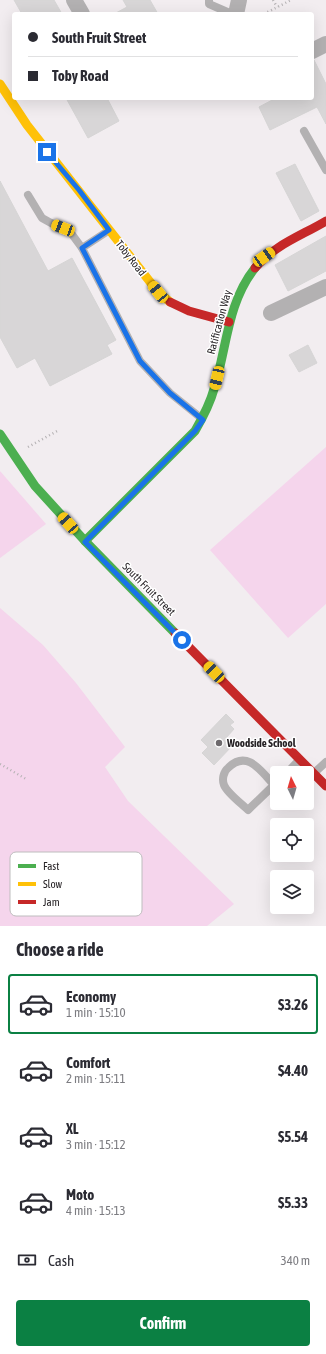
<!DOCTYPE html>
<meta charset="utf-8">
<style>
:root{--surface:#fff;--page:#f7f7f7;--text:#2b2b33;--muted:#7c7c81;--line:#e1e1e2;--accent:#0b8043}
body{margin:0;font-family:"Asap Condensed",sans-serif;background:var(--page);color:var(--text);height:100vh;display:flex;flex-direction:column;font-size:15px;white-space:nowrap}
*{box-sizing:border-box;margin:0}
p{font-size:13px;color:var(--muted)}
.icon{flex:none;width:22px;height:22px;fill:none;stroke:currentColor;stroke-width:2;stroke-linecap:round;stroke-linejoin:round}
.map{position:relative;height:926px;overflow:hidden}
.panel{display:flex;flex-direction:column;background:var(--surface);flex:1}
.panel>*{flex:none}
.top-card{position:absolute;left:12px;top:12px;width:302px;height:88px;border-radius:4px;box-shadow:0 4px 16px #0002;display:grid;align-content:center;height:88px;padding:0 16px;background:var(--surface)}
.needle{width:26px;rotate:355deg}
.tools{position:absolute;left:270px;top:766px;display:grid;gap:8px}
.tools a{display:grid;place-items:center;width:44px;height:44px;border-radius:4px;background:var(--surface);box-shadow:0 4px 16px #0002;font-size:20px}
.end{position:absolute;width:18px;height:18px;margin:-9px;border:5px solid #1a73e8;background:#fff;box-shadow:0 0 0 2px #fff}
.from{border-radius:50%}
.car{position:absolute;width:12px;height:24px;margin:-12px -6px;border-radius:5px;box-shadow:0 0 3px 1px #0007;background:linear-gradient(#f5c518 24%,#345 0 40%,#f5c518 0 76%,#345 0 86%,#f5c518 0)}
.top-card b{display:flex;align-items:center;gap:14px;height:38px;font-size:15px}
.top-card b+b{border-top:1px solid var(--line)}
.top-card i{width:10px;height:10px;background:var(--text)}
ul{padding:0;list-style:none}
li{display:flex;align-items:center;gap:12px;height:60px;margin:0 8px 6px;padding:0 8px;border:2px solid transparent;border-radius:4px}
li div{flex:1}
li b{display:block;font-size:15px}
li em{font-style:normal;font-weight:700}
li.selected{border-color:var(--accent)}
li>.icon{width:36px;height:36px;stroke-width:1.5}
h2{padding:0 16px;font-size:18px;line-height:48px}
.pay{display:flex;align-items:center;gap:10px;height:44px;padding:0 16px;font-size:15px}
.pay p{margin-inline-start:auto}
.action{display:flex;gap:8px;margin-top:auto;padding:8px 16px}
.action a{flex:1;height:46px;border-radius:4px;background:var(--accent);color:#fff;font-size:16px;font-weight:700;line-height:46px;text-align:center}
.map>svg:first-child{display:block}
.green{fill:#f5d5ec}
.building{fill:#d8d6d7;stroke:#d6d5d5}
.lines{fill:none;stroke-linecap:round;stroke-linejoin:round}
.path{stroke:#b4b1b3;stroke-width:2.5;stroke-dasharray:1 3;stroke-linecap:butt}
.lane{stroke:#b3b1b2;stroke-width:8}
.street{stroke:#b3b1b2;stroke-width:16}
.fast{stroke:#4caf50;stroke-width:9}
.slow{stroke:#ffc107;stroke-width:9}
.jam{stroke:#c62828;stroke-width:9}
.route{stroke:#1a73e8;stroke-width:5}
.poi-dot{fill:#6d696c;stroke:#fff;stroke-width:1.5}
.labels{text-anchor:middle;stroke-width:3;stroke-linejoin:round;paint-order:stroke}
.street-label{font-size:11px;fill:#262225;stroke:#fff}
.poi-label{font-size:11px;font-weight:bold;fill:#262225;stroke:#fff;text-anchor:start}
.key{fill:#fff;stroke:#bebdbe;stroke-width:1}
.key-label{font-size:11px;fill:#262225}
</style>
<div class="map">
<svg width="326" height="926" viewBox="0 0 326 926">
<rect width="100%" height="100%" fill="#f2edf0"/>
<!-- green -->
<g class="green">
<path d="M326,447V604L288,638L210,550Z"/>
<path d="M0,471L46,524L0,558Z"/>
<path d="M0,608L43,645L76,683L125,747L105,767L128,801L234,904L207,926H0Z"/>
</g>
<!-- building -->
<g class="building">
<path d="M14,0H54L62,14H22Z"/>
<path d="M123,0H150L158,14H114L127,7Z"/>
<path d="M312,60H314L326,84V124L317,107L270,130L259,107L276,98H312Z"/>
<path d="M66,98H107L119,121L88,138Z"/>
<path d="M295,164L319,211L301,221L276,173Z"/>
<path d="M0,181L48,271L72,258L116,340L107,345L112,354L50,386L35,358L17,368L0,337Z"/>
<path d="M326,236V271L288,291L275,265Z"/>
<path d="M308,345L317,363L299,372L289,355Z"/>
<path d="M226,714L234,722L230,725L234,729L226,738L233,745L214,765L202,753L208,747L201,740Z"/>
</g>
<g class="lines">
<!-- path -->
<g class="path">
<path d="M273,0L277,7"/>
<path d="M264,14L291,0"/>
<path d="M28,447L59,430"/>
<path d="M0,764L26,779"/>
</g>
<!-- lane -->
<g class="lane">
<path d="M209,0V4L232,14"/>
<path d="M304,131L326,170"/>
<path d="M28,195L42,218L51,223L63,228L71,233L82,248"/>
<path d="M108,231L82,248L140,361L170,393L201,418"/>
<path d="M287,773L299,760"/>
<path d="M314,773L326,762"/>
<path d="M274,785C261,771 247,749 228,768C223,772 222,780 224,785C227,793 242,804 248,810L274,785L277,783"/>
</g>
<!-- street -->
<g class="street">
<path d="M74,0L82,14"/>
<path d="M236,14L239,0"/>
<path d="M312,51L326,44"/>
<path d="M271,313L326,287"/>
</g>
<!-- fast -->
<g class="fast">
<path d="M0,434L35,486L85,541L175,633"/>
<path d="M85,541L195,431C203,417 210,404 214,389C227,348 227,303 255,268"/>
</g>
<!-- slow -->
<path class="slow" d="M0,84L27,125L158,292L170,302"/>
<!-- jam -->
<g class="jam">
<path d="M255,268C274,245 301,236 326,221"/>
<path d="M170,302L189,311L229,322"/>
<path d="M175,633L326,786"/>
</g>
</g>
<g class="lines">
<!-- route -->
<path class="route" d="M47,152L79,190L109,230L82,248L140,361L170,393L203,420L195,431L85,542L182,640"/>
</g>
<!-- markers -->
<circle class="poi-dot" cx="219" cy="743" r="4"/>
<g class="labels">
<!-- street labels -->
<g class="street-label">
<text transform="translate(131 258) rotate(52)" y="4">Toby Road</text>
<text transform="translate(219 322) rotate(-75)" y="4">Ratification Way</text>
<text transform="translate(149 589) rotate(45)" y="4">South Fruit Street</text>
</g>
<!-- poi labels -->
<g class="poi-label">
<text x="227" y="747">Woodside School</text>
</g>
</g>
<!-- legend -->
<rect x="10" y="852" width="132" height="64" rx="6" class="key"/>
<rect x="18" y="864" width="18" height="4" fill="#4caf50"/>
<rect x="18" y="882" width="18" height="4" fill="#ffc107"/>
<rect x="18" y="900" width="18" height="4" fill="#c62828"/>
<g class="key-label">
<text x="43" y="870">Fast</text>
<text x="43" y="888">Slow</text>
<text x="43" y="906">Jam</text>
</g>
</svg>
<div class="tools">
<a><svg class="needle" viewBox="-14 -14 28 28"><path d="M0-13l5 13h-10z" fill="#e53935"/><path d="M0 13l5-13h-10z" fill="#7c7c81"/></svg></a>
<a><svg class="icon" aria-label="locate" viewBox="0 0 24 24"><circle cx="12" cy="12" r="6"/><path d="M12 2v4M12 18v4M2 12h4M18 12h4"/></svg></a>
<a><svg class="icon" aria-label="layers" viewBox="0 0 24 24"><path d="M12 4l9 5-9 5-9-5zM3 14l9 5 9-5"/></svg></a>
</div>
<i class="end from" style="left:182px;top:640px"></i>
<i class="end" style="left:47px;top:152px"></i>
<i class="car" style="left:63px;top:228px;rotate:291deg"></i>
<i class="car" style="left:264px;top:257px;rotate:56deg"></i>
<i class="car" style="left:158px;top:292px;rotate:321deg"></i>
<i class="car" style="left:217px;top:378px;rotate:193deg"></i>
<i class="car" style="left:68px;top:523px;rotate:318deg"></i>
<i class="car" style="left:214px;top:672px;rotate:316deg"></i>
<div class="top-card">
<b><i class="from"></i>South Fruit Street</b>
<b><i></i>Toby Road</b>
</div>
</div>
<section class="panel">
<h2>Choose a ride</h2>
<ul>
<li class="selected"><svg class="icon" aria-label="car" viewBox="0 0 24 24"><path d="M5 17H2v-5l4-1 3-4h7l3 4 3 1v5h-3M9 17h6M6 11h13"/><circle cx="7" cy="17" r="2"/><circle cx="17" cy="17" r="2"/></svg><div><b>Economy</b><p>1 min · 15:10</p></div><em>$3.26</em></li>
<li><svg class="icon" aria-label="car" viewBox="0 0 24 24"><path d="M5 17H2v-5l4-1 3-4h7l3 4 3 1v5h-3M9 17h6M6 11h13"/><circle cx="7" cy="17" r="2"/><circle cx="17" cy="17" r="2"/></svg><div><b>Comfort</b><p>2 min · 15:11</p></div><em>$4.40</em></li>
<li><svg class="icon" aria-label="car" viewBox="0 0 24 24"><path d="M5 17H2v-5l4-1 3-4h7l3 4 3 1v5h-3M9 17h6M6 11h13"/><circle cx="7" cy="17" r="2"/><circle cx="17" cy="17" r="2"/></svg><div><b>XL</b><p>3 min · 15:12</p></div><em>$5.54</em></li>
<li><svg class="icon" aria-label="car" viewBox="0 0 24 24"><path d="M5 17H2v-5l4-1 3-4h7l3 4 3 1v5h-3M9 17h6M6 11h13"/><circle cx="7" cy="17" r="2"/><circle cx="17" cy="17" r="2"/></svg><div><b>Moto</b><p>4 min · 15:13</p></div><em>$5.33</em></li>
</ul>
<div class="pay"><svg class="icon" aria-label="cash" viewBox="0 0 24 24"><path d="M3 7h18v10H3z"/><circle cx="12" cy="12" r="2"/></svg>Cash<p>340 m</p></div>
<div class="action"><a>Confirm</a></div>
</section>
